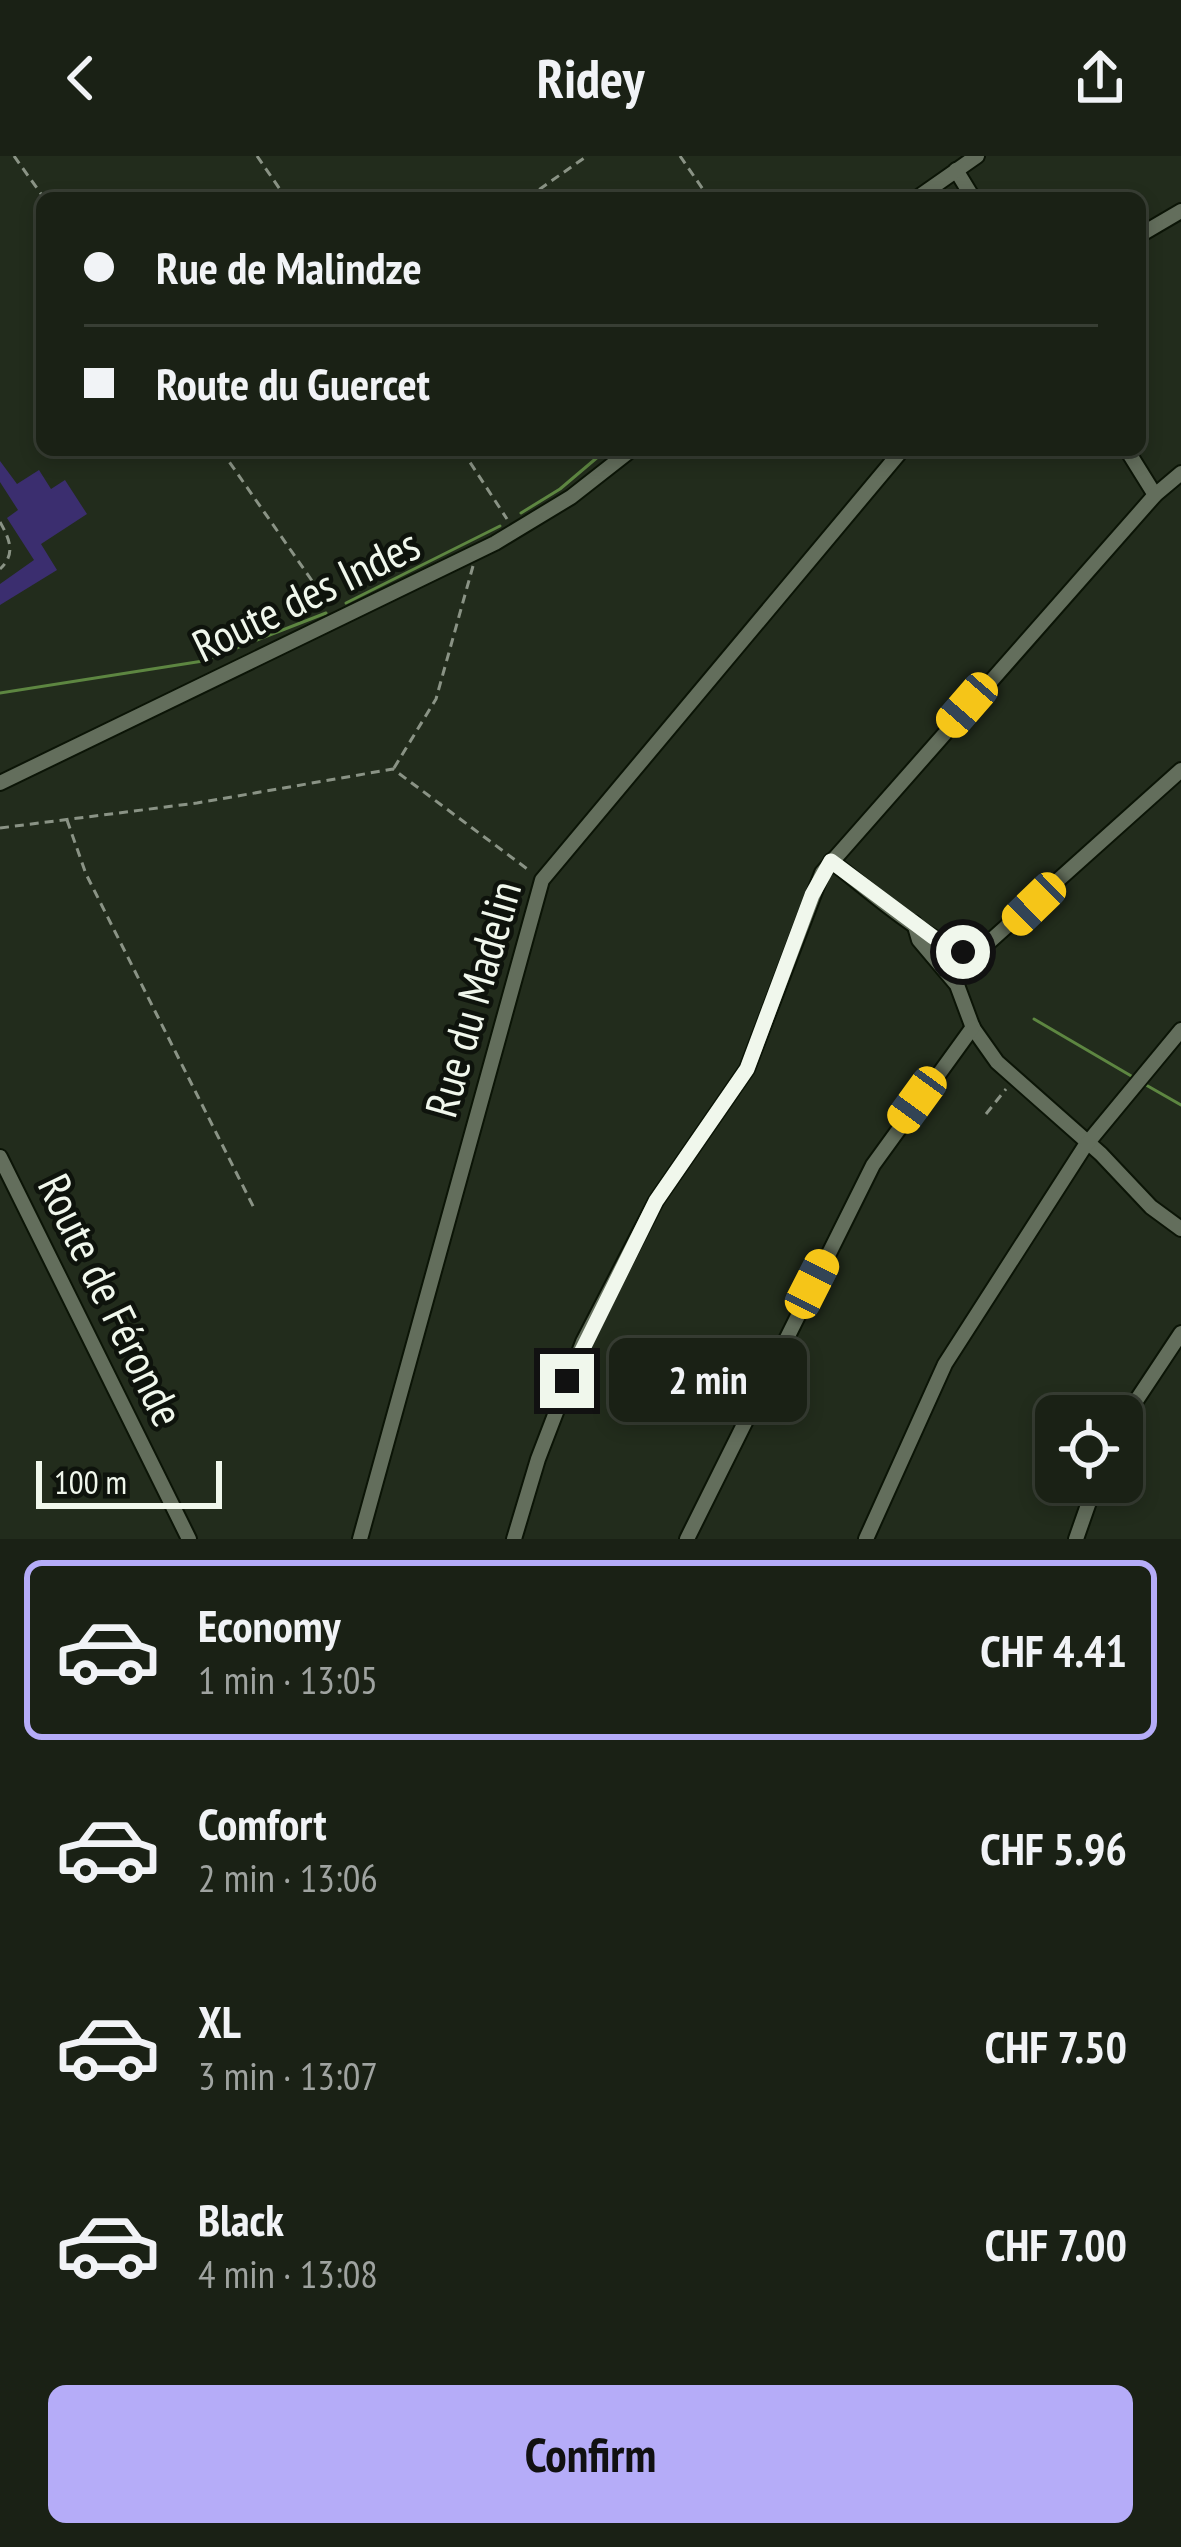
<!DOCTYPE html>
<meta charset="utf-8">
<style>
:root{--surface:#1a2115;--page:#272e22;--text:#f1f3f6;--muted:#9fa3a0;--line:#383e34;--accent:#b5acf8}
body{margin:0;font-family:"PT Sans Narrow",sans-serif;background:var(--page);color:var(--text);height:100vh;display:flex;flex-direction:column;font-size:45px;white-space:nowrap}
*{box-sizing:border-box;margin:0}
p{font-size:39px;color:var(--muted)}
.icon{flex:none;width:66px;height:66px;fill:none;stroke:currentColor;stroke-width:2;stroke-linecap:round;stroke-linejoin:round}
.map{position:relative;height:1383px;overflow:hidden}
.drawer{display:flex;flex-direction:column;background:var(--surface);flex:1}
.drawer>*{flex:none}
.guide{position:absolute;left:36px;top:36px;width:1110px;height:264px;border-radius:18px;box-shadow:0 6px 18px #0003,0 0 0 3px var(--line);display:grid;align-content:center;height:264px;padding:0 48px;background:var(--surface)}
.controls{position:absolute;left:1035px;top:1239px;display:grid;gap:24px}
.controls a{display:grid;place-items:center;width:108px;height:108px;border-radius:18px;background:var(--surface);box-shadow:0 6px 18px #0003,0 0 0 3px var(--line);font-size:60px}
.scale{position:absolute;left:36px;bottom:30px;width:186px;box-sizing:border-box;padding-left:12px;border:6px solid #f0f7ec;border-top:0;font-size:33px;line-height:42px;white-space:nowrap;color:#f0f7ec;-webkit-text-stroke:9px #0e130c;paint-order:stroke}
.end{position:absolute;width:54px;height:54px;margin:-27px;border:15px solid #f0f7ec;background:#111;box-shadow:0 0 0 6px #111}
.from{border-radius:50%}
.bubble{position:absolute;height:84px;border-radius:18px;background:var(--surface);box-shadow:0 6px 18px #0003,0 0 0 3px var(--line);font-size:39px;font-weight:600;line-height:84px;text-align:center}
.car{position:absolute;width:36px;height:72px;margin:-36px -18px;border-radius:15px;box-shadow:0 0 9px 3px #0007;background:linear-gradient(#f5c518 24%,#345 0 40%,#f5c518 0 76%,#345 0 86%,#f5c518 0)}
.guide b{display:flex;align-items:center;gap:42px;height:114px;font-size:45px}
.guide b+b{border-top:3px solid var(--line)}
.guide i{width:30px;height:30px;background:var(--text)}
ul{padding:21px 0 0;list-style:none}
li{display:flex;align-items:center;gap:36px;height:180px;margin:0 24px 18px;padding:0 24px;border:6px solid transparent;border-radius:18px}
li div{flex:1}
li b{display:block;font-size:45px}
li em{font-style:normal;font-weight:600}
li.on{border-color:var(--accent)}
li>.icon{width:108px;height:108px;stroke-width:1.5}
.action{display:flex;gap:24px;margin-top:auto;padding:24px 48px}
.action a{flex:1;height:138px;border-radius:18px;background:var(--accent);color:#111;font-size:48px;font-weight:600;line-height:138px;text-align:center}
header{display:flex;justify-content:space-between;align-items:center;height:156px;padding:0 48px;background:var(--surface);font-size:54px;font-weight:600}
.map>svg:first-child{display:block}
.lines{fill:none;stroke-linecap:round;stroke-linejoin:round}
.stream{stroke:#5d8641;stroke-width:3}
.building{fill:#3b2e6f}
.minor-casing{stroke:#0b1406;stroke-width:18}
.path{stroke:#8a9385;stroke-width:3;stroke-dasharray:9 6;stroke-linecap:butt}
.minor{stroke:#636e5c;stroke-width:14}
.route{stroke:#f0f7ec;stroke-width:15}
.labels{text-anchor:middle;stroke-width:9;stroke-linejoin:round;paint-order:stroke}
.street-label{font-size:45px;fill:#f0f7ec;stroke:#0e130c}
</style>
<header><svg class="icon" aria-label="back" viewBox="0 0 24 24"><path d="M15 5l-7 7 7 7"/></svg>Ridey<svg class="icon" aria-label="share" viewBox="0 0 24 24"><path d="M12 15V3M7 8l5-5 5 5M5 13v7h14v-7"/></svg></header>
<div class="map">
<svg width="1181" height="1383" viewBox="0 0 1181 1383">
<rect width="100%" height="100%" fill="#222c1c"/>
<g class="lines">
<!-- stream -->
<g class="stream">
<path d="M521,357L560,333L606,294"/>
<path d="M346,447L500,370"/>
<path d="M0,537L203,505L326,457"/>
<path d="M1034,863L1133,921"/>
<path d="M1146,929L1181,949"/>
</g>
</g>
<!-- building -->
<path class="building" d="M0,305L17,328L39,314L51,333L65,324L87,358L41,388L57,414L0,449V428L34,404L7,362L18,354L0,326Z"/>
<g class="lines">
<!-- minor casing -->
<g class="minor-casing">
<g id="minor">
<path d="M956,14L973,42"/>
<path d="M917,42L977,0"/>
<path d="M1140,79L1181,55"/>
<path d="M1127,294L1155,339"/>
<path d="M0,627L495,387L571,341L631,294"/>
<path d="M831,705C865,730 937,798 978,796L1181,614"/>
<path d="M914,767L919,784L957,829L973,872L997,906L1101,998L1151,1051L1181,1073"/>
<path d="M0,1001L189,1383"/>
<path d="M1122,1266L1181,1177"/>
<path d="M360,1383L542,724L902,294"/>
<path d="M514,1383L538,1303L583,1186L656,1045L747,913L822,717L1155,339L1181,317"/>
<path d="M687,1383L873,1009L973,871"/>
<path d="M866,1383L945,1208L1085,990L1181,874"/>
<path d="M1076,1383L1096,1326"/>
</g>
</g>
<!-- path -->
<g class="path">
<path d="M14,0L44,42"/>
<path d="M257,0L286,42"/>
<path d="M680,0L709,42"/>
<path d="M527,42L587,0"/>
<path d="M221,294L331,452"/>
<path d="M462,294L507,363"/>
<path d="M0,366C10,384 16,398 0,413"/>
<path d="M394,612L436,543L473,410"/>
<path d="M67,664L86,718L254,1052"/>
<path d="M0,672L197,647L393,613L530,715"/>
<path d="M986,958L1006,933"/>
</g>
<!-- minor -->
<use href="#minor" class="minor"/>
</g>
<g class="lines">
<!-- route -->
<path class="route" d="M567,1225L656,1045L747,913L812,739L831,705L933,781L963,796"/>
</g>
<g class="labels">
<!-- street labels -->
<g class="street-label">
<text transform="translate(306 439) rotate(-26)" y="16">Route des Indes</text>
<text transform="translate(473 843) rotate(-74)" y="16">Rue du Madelin</text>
<text transform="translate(111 1144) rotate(64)" y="16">Route de Féronde</text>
</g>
</g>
</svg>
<div class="controls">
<a><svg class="icon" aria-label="locate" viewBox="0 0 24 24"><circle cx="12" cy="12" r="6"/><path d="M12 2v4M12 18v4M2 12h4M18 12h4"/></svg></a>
</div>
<div class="scale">100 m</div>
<i class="end from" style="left:963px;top:796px"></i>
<i class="end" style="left:567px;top:1225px"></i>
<div class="bubble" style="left:609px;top:1182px;width:198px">2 min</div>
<i class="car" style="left:967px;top:549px;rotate:221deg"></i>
<i class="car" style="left:1034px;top:748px;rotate:226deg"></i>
<i class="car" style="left:917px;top:944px;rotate:216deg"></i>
<i class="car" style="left:812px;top:1128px;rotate:27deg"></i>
<div class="guide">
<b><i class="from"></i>Rue de Malindze</b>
<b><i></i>Route du Guercet</b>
</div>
</div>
<section class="drawer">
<ul>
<li class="on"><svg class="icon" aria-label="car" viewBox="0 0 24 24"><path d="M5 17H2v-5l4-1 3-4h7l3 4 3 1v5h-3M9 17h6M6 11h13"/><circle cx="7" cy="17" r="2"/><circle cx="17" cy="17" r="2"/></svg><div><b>Economy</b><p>1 min · 13:05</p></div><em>CHF 4.41</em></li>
<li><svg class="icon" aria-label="car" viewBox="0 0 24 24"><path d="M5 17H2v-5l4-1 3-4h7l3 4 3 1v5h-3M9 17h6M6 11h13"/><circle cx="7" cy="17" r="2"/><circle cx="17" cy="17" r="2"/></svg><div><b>Comfort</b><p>2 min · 13:06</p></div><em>CHF 5.96</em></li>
<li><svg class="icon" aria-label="car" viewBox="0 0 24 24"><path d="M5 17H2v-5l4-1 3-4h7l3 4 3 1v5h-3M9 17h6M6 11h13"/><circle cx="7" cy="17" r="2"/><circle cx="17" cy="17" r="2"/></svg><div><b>XL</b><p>3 min · 13:07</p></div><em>CHF 7.50</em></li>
<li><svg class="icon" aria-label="car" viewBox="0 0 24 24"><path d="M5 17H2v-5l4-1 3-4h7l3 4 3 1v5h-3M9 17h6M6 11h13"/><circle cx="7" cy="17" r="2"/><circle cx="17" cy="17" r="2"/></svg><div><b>Black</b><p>4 min · 13:08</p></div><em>CHF 7.00</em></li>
</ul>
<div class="action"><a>Confirm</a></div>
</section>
